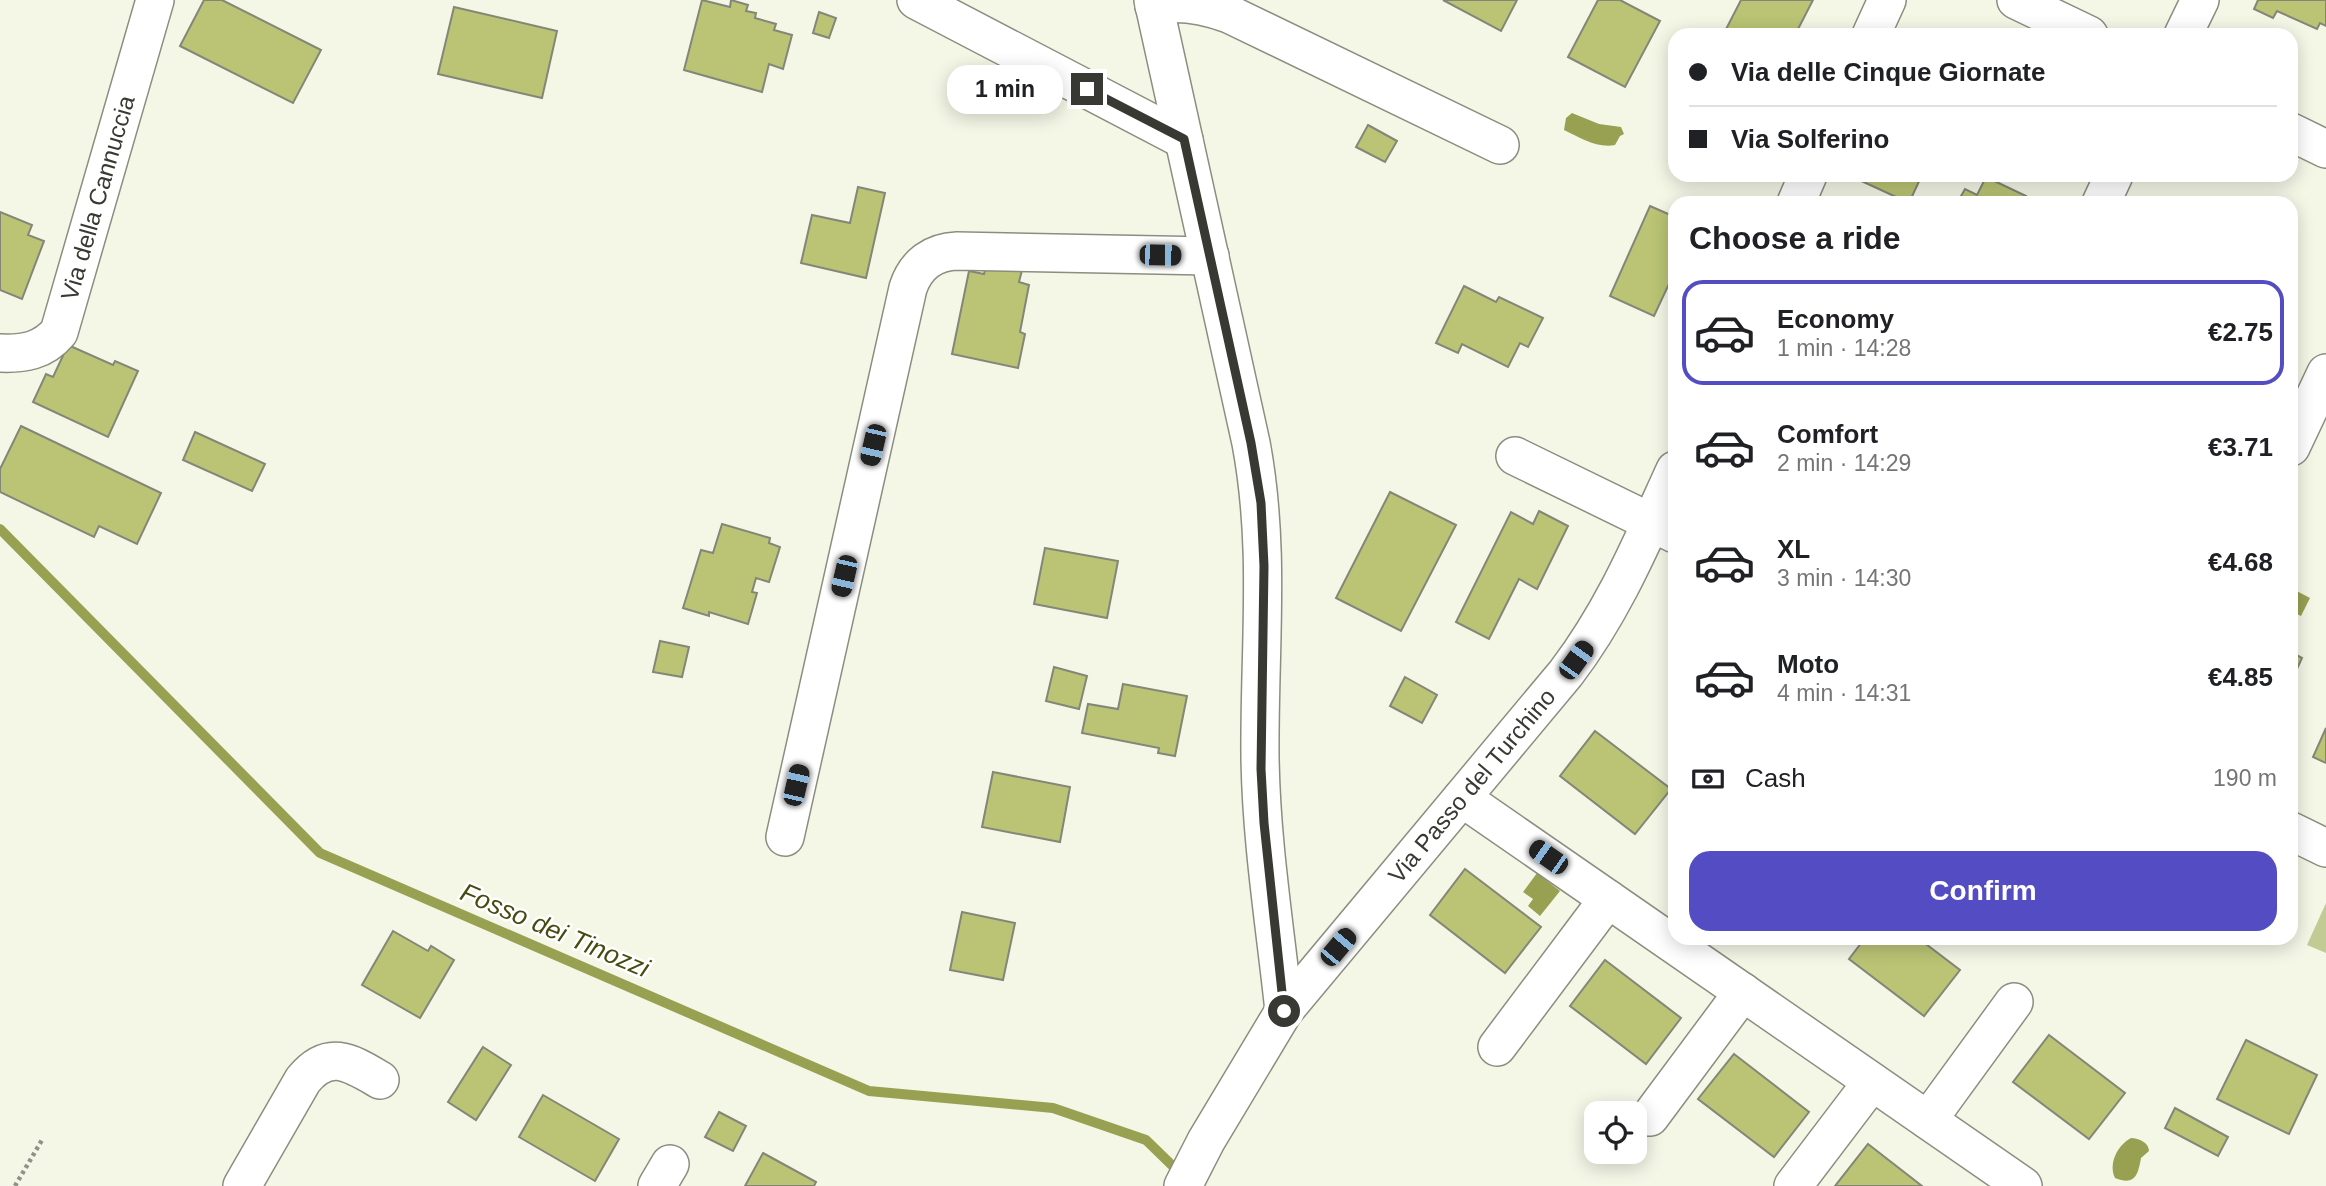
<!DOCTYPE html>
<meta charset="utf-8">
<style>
:root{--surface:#fff;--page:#f6f6f6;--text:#202124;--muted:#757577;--line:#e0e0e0;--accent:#534cc3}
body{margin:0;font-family:Arial,sans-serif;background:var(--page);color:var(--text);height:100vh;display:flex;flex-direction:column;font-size:26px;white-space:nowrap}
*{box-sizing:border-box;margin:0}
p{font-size:23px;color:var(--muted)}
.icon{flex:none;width:38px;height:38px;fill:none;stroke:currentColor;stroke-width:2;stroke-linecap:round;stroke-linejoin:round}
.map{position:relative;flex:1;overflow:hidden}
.panel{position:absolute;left:1668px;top:196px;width:630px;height:749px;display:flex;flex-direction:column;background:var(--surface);border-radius:21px;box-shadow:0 4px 18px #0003}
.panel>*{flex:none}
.top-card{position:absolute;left:1668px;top:28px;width:630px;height:154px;border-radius:21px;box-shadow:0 4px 18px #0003;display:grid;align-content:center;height:154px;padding:0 21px;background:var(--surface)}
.controls{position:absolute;left:1584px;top:1101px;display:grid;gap:14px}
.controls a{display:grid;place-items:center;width:63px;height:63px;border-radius:14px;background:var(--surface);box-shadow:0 4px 18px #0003;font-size:35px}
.end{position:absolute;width:32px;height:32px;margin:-16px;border:9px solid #383933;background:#fff;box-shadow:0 0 0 4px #fff}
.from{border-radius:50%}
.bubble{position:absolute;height:49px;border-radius:21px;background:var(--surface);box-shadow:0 4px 18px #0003;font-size:23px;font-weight:800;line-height:49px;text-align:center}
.car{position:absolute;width:21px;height:42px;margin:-21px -10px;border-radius:9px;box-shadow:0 0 5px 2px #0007;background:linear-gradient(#222 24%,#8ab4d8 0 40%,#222 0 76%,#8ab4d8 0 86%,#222 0)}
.top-card b{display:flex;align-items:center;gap:24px;height:66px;font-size:26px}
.top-card b+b{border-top:2px solid var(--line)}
.top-card i{width:18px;height:18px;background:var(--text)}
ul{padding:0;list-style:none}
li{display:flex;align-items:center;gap:21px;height:105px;margin:0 14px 10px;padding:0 7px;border:4px solid transparent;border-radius:21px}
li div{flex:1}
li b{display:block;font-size:26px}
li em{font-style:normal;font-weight:800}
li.selected{border-color:var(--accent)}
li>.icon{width:63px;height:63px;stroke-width:1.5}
h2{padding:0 21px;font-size:32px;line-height:84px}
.pay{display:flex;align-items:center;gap:18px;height:77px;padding:0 21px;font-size:26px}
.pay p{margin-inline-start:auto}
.action{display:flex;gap:14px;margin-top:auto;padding:14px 21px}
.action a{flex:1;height:80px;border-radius:21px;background:var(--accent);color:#fff;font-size:28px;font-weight:800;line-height:80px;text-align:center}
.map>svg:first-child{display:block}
.green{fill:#c3cb94}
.water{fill:#98a152}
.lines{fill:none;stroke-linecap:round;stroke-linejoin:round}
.stream{stroke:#98a152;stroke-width:10}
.building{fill:#bac474;stroke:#848678;stroke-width:2}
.street-casing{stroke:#8b8e7f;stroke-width:40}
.path{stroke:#909287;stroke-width:4.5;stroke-dasharray:3.5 3.5;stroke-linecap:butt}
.street{stroke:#fff;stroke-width:37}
.route{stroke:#383933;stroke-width:9}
.labels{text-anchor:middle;stroke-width:5;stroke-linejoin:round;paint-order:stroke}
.street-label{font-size:24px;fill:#383933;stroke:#fff}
.water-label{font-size:26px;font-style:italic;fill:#464b0f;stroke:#fff}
</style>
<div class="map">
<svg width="2326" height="1186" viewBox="0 0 2326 1186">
<rect width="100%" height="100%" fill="#f4f7e6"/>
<!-- green -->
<path class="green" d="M2326,903V953L2307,945Z"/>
<!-- water -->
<g class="water">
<path d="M1572,113L1599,124L1621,127L1624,134L1620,136L1615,145C1598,149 1579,137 1564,130L1566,118Z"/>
<path d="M2291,588L2310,598L2301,616L2291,611Z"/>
<path d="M1537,873L1560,891L1540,916L1528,906L1533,899L1523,892Z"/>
<path d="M2131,1138C2139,1138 2149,1143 2149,1151L2141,1158C2138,1175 2135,1186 2115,1178C2108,1163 2118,1145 2131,1138Z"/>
</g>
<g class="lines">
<!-- stream -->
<path class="stream" d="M0,529L320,853L869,1091L1053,1108L1146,1140L1182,1175"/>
</g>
<!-- building -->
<g class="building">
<path d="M204,0H222L321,50L293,103L180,46Z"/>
<path d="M702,0L730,7L731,0L748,5L746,11L756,13L755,18L776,24L774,30L792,35L783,69L769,64L762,92L684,70Z"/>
<path d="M1443,0H1517L1501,31Z"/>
<path d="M1598,0H1620L1660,21L1625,87L1568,57Z"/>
<path d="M1741,0H1813L1795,35H1723Z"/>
<path d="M2258,0H2326V26L2320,23L2317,29L2277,11L2273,18L2254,9Z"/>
<path d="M454,7L557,31L542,98L438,74Z"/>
<path d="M819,12L836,18L829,38L813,33Z"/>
<path d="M1368,125L1397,141L1385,162L1356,147Z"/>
<path d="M1859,175H1922L1909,203L1857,179Z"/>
<path d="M1986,177L2026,196L2022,203H1957L1965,189L1977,195Z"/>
<path d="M858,187L885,193L866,278L801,263L812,215L850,223Z"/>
<path d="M1650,206L1675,217V271L1654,316L1610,296Z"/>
<path d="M0,212L32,225L28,235L44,241L22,299L0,290Z"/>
<path d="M988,258L1023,266L1019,282L1029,285L1020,332L1025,334L1018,368L952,354L969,271L984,274Z"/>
<path d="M1464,286L1496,302L1499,297L1543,318L1528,347L1520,343L1508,367L1462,344L1458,353L1436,343Z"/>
<path d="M68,345L113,365L115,361L138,371L108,437L33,402L46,374L53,377Z"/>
<path d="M21,426L161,493L137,544L99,526L94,537L0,492V469Z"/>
<path d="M195,432L265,464L252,491L183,460Z"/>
<path d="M1390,492L1456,525L1401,631L1336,598Z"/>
<path d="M1539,511L1568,526L1537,589L1519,579L1489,639L1456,622L1511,512L1533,524Z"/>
<path d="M722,524L770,538L769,543L780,547L769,582L756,578L752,592L757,593L748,624L709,612V616L683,608L701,550L713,553Z"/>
<path d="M1045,548L1118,561L1107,618L1034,604Z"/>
<path d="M660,641L689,647L682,677L653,672Z"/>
<path d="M2291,652L2302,658L2291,682Z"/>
<path d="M1054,667L1087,676L1079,709L1046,701Z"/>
<path d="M1405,677L1437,695L1422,723L1390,706Z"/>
<path d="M1123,684L1187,696L1175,756L1158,753L1159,748L1082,733L1088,704L1118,709Z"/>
<path d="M2326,728V763L2313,757Z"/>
<path d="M1595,731L1671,789L1635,834L1560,776Z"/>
<path d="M993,772L1070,787L1060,842L982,827Z"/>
<path d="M1465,869L1541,927L1505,973L1430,915Z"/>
<path d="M962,912L1015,923L1003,980L950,970Z"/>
<path d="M393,931L428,951L431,946L454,960L420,1018L362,985Z"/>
<path d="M1865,938H1918L1960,970L1924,1016L1849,959Z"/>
<path d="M1605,960L1681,1018L1646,1064L1570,1006Z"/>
<path d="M2049,1035L2125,1093L2089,1139L2013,1082Z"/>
<path d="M2246,1040L2317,1075L2289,1134L2217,1099Z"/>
<path d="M483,1047L511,1065L476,1120L448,1102Z"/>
<path d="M1734,1054L1809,1112L1774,1157L1698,1099Z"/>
<path d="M543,1095L619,1139L595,1181L519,1137Z"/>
<path d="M2175,1108L2228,1137L2218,1156L2165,1128Z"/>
<path d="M1631,1110L1653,1127L1634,1151V1113H1628Z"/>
<path d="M719,1112L746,1126L733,1151L705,1137Z"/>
<path d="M1868,1144L1922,1186H1835Z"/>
<path d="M763,1153L816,1182L814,1186H745Z"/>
</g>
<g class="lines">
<!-- street casing -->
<g class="street-casing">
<g id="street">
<path d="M916,0L1184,140"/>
<path d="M1153,0L1251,443C1271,549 1259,649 1260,756C1261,841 1275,926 1284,1011"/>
<path d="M2016,0L2089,35"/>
<path d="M1154,6C1179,0 1206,6 1229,14L1500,145"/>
<path d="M1871,35L1887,0"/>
<path d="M2183,35L2200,0"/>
<path d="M2291,132L2326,149"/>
<path d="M1796,203L1808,175"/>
<path d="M2101,203L2114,175"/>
<path d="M0,353C24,354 43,351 59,332L155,0"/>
<path d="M2291,447L2326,373"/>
<path d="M1515,456L1675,534"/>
<path d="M1462,798L2023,1186"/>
<path d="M2291,831L2326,848"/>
<path d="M785,837L908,288C916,264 933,252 957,251L1210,256"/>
<path d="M1497,1047L1608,899"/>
<path d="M1650,1117L1743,992"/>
<path d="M1928,1120L2014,1002"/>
<path d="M242,1186L303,1080C329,1048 351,1063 380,1080"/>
<path d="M657,1186L670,1164"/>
<path d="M1183,1186L1206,1141L1284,1011L1566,673C1614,610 1642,542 1675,470"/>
<path d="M1793,1186L1872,1082"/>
</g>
</g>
<!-- path -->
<path class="path" d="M15,1186L42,1140"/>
<!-- street -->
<use href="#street" class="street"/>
</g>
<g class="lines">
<!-- route -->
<path class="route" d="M1087,89L1184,139L1251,443L1261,503L1264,566L1261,769L1264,823L1284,1011"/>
</g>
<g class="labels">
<!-- street labels -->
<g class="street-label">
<text transform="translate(98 198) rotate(-74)" y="8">Via della Cannuccia</text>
<text transform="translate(1472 786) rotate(-50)" y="8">Via Passo del Turchino</text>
</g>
<!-- water labels -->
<g class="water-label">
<text transform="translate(555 930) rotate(23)" y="9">Fosso dei Tinozzi</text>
</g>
</g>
</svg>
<div class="controls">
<a><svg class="icon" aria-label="locate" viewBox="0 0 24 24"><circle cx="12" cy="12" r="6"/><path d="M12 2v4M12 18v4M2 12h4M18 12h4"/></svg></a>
</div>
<i class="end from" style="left:1284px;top:1011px"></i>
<i class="end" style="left:1087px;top:89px"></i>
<div class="bubble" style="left:947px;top:65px;width:116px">1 min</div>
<i class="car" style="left:1160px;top:255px;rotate:91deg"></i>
<i class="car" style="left:873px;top:445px;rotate:193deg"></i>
<i class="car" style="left:844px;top:576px;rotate:193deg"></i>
<i class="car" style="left:1576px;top:660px;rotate:36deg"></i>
<i class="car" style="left:796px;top:785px;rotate:13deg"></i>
<i class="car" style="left:1548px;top:857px;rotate:305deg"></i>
<i class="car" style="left:1338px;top:947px;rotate:40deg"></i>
<div class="top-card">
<b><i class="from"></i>Via delle Cinque Giornate</b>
<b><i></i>Via Solferino</b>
</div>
<section class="panel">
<h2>Choose a ride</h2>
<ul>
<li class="selected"><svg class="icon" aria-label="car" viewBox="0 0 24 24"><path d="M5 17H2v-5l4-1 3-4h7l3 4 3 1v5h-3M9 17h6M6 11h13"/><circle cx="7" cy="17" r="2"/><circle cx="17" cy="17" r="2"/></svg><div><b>Economy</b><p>1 min · 14:28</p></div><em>€2.75</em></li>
<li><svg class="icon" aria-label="car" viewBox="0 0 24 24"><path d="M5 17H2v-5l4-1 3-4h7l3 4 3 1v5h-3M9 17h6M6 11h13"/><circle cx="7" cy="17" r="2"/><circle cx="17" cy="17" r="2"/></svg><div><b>Comfort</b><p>2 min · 14:29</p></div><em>€3.71</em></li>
<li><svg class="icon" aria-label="car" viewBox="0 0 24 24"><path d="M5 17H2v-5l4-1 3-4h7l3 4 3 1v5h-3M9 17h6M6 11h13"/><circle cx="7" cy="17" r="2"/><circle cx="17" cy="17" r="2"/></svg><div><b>XL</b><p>3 min · 14:30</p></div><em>€4.68</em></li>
<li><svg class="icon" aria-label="car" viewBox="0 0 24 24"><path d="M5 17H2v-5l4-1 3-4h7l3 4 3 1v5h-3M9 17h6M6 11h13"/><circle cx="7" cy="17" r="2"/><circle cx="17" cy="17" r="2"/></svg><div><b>Moto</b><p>4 min · 14:31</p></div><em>€4.85</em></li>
</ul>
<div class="pay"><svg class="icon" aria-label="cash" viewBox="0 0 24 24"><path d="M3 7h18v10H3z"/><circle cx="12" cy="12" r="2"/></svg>Cash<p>190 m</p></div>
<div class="action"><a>Confirm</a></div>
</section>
</div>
